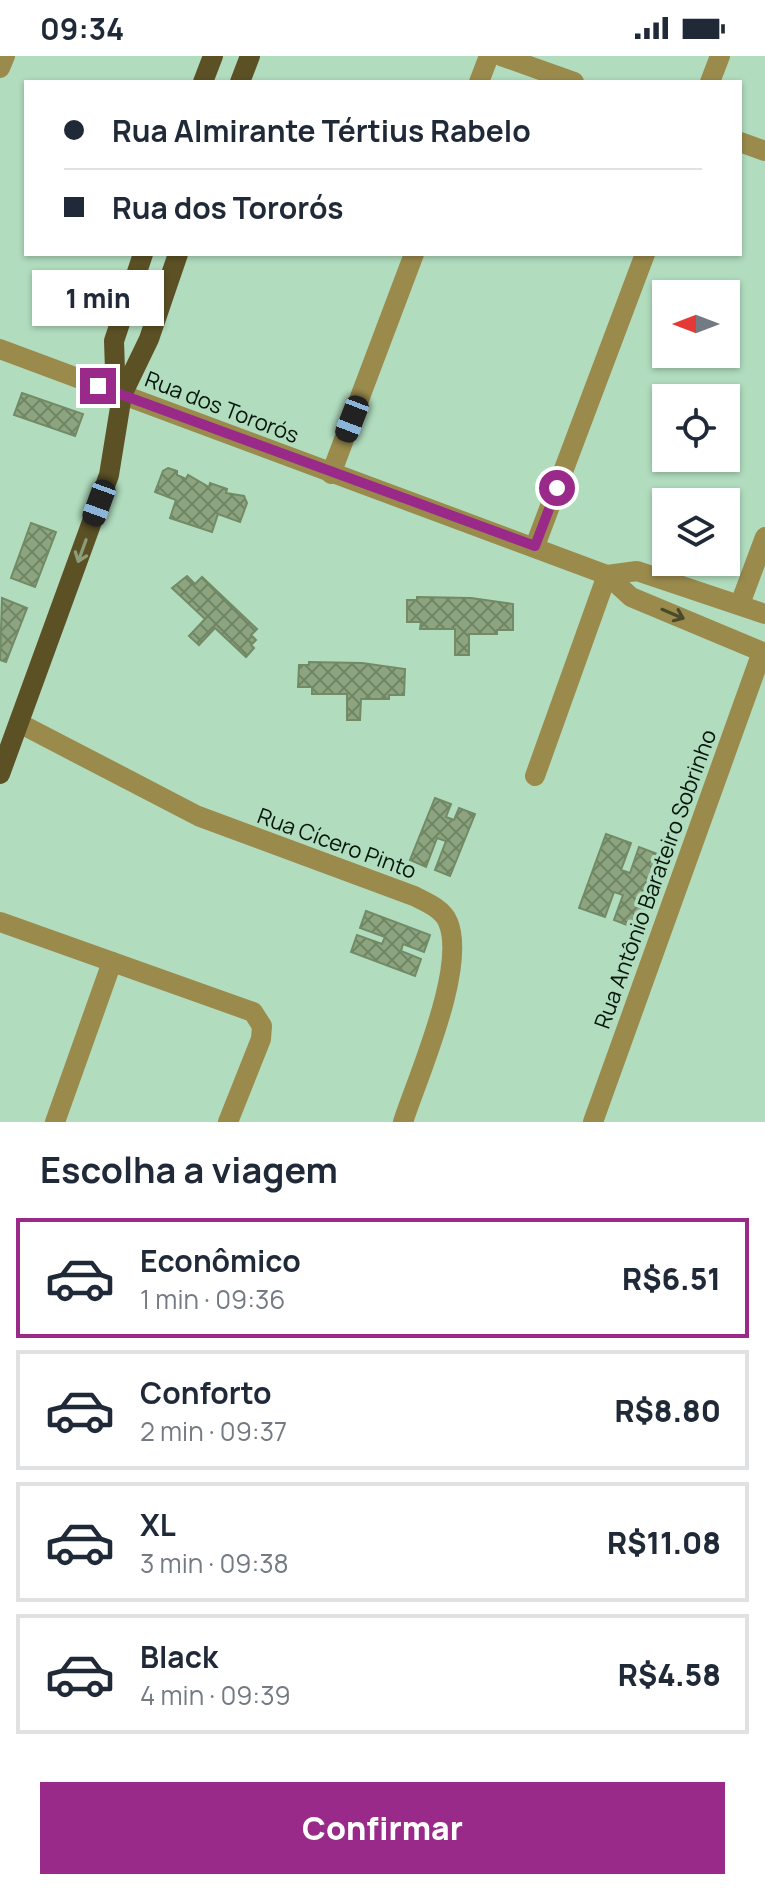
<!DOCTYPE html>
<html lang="pt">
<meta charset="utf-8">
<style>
:root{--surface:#fff;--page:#f6f6f7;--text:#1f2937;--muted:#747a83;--line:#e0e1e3;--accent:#992a89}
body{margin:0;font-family:Manrope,sans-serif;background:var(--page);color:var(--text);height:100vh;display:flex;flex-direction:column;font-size:30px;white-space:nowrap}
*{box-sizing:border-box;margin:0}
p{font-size:26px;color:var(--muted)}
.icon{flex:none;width:44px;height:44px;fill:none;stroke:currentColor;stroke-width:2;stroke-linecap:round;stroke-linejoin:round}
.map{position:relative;height:1066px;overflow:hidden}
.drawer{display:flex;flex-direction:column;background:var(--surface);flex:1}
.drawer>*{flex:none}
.hud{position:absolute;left:24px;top:24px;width:718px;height:176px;border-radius:0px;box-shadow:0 2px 6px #0004;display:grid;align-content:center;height:176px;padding:0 40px;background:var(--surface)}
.needle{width:52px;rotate:270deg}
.buttons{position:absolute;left:652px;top:224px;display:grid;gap:16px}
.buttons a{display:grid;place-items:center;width:88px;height:88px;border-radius:0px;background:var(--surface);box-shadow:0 2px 6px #0004;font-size:40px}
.end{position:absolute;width:36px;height:36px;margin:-18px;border:10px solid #992a89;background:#fff;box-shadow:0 0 0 4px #fff}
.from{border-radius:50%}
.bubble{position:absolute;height:56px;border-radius:0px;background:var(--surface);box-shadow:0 2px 6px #0004;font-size:26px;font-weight:800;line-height:56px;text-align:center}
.car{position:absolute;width:24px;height:48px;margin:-24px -12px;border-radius:10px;box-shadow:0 0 6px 2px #0007;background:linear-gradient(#222 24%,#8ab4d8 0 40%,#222 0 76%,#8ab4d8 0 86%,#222 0)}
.hud b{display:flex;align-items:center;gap:28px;height:76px;font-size:30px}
.hud b+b{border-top:2px solid var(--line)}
.hud i{width:20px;height:20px;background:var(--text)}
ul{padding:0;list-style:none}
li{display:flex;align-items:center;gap:24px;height:120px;margin:0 16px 12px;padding:0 24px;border:4px solid var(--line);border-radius:0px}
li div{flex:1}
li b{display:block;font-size:30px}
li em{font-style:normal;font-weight:800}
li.current{border-color:var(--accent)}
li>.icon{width:72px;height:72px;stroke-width:1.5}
h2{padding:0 40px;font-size:36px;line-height:96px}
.primary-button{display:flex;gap:16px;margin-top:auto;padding:16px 40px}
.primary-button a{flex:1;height:92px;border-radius:0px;background:var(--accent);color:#fff;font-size:32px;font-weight:800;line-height:92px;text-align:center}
.status{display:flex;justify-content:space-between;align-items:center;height:56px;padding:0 40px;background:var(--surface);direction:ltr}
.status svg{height:22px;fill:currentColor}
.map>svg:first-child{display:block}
.building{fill:url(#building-cross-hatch);stroke:#728a65;stroke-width:2}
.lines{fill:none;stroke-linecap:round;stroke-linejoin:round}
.minor{stroke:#9a8a4c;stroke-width:20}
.major{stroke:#5c5125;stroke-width:20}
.oneway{stroke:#8b9d79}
.oneway2{stroke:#494a29}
.route{stroke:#992a89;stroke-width:10}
.labels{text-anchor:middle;stroke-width:7;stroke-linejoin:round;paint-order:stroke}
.street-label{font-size:22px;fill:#06160c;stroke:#b1dcbe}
</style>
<div class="status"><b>09:34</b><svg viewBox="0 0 49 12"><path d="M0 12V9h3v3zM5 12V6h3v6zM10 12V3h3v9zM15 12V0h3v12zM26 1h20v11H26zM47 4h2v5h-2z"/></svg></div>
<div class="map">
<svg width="765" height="1066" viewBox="0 0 765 1066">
<defs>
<pattern id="building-cross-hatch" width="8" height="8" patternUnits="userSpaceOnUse" patternTransform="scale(2)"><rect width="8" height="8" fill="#8ca57f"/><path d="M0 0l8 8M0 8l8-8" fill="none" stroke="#708566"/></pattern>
</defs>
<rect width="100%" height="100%" fill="#b1dcbe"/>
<!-- building -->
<g class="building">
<path d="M22,337L83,358L75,380L14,359Z"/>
<path d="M168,412L177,415V419L186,423L188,419L209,431L210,427L227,433L226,437L244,440L247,447L240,466L218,458L212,476L170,462L176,444L155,436L163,415Z"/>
<path d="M31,467L56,476L35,531L11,522Z"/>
<path d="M187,520L195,528L202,521L257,573L251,579L256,584L251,589L254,592L246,601L215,572L199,589L189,580L205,563L172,532Z"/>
<path d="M417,541L471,542L513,548V574H497V578H469V599H455V573H420L421,566H407V544H417Z"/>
<path d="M2,542L27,552L6,606L0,604Z"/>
<path d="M309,606L362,607L405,613L404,639H389V643H361L360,664H347V638H312V631H298L299,609H309Z"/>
<path d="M435,742L451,748L446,761L454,764L459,752L475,758L450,820L435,814L446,785L437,782L426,811L410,804Z"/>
<path d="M606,778L631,787L621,814L630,817L639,791L663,800L637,873L614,864L623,839L614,836L605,861L579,852Z"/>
<path d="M366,855L430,879L424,896L403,888L401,895L421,903L415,920L351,896L357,879L382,888L385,881L360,872Z"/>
</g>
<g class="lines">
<!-- minor -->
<g class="minor">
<path d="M501,0L574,26"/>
<path d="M0,12L5,0"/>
<path d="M479,26L489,0"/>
<path d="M710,26L720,0"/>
<path d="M740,86L765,95"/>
<path d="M0,293L607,519L631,541L765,597"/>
<path d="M331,418L414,198"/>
<path d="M535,490L645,198"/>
<path d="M607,519L637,515L765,558"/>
<path d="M740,548L765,481"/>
<path d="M19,667L198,760L414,840C426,846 443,853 448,866C467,911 418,1020 403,1066"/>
<path d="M535,720L607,519"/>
<path d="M0,866L253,956L262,970L261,983L228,1066"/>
<path d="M55,1066L112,906"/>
<path d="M593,1066L762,596"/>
</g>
<!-- major -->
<g class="major">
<path d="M203,26L213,0"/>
<path d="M240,26L250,0"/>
<path d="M122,339L149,283L178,198"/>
<path d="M0,718L109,419L122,339L115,314L114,285L143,198"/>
</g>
</g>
<!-- one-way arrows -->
<defs><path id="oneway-shaft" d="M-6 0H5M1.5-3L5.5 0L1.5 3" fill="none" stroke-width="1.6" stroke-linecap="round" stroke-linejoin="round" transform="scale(2)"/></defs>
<use class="oneway" href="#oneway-shaft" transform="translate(82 495) rotate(110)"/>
<use class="oneway2" href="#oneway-shaft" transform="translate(673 558) rotate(23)"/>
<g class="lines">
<!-- route -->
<path class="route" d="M98,330L535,490L557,432"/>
</g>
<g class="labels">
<!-- street labels -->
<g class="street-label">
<text transform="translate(222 351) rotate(21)" y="8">Rua dos Tororós</text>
<text transform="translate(337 787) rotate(20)" y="8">Rua Cícero Pinto</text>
<text transform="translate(655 823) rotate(-70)" y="8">Rua Antônio Barateiro Sobrinho</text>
</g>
</g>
</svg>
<div class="buttons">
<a><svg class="needle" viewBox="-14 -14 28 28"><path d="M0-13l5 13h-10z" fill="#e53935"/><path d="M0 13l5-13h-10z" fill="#747a83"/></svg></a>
<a><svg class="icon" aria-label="locate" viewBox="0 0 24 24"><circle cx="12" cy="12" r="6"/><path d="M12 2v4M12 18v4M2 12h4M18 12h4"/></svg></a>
<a><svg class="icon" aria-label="layers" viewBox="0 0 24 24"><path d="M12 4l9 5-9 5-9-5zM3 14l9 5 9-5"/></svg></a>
</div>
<i class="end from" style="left:557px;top:432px"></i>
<i class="end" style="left:98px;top:330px"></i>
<div class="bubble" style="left:32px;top:214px;width:132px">1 min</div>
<i class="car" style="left:352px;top:363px;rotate:201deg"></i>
<i class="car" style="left:99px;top:447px;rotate:200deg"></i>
<div class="hud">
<b><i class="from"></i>Rua Almirante Tértius Rabelo</b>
<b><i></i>Rua dos Tororós</b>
</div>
</div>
<section class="drawer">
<h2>Escolha a viagem</h2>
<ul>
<li class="current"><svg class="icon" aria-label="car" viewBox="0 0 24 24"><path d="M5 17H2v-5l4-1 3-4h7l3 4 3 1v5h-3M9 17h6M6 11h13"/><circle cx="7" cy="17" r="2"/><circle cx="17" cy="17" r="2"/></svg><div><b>Econômico</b><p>1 min · 09:36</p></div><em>R$6.51</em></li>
<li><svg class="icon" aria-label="car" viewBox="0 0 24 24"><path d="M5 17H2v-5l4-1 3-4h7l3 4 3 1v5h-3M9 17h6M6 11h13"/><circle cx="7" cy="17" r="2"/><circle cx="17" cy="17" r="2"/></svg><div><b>Conforto</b><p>2 min · 09:37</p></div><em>R$8.80</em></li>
<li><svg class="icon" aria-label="car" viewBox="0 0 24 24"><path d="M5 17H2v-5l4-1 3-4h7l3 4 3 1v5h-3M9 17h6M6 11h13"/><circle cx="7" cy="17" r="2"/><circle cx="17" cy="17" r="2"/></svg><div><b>XL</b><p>3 min · 09:38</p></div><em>R$11.08</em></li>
<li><svg class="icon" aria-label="car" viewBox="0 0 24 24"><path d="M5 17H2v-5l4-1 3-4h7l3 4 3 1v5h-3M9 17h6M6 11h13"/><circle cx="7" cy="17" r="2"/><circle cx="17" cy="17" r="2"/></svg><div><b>Black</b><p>4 min · 09:39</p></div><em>R$4.58</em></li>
</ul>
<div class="primary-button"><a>Confirmar</a></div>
</section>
